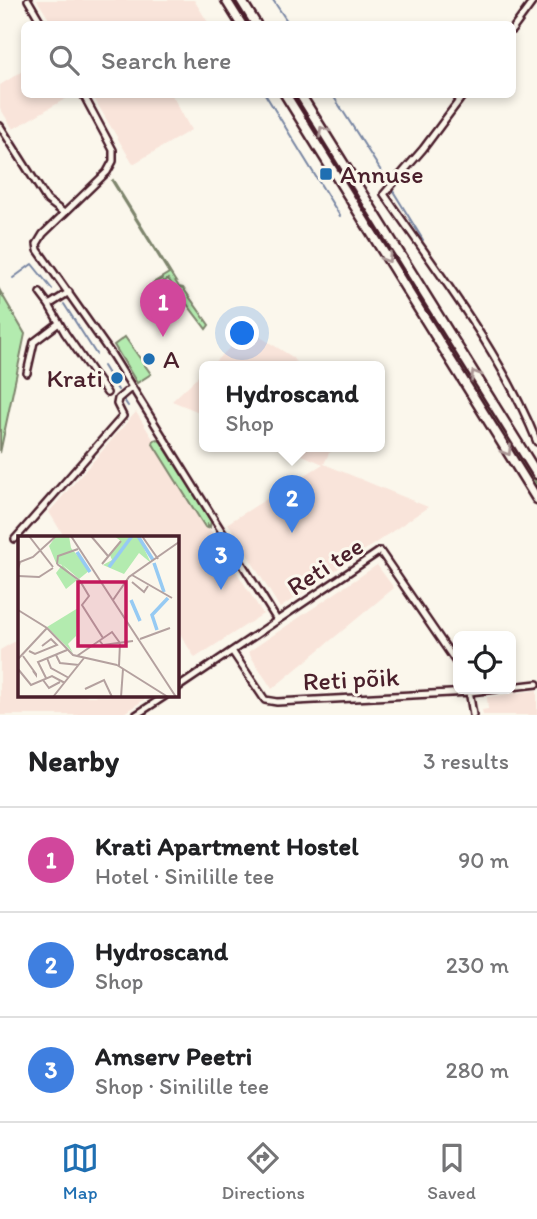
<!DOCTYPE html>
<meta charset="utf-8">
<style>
:root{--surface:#fff;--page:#f6f6f6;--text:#202124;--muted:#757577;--line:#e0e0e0;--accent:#1f6fb2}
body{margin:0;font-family:Itim,sans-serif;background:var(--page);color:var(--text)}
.controls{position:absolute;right:21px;bottom:21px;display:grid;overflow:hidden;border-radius:10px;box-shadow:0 4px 10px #0003}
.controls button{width:63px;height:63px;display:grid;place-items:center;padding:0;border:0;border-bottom:2px solid var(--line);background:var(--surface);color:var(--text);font:35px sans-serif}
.you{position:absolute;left:243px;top:334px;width:24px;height:24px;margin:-18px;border:5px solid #fff;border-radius:50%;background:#1a73e8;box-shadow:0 0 0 10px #1a73e833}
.badge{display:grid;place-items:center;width:46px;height:46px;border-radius:50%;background:var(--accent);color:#fff;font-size:23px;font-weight:700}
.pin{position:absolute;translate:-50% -58px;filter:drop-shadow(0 2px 4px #0008)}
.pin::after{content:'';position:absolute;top:37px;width:24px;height:21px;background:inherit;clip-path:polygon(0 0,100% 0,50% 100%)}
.popup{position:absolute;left:199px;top:361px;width:186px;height:91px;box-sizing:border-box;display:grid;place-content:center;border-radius:10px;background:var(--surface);filter:drop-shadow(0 2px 5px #0005);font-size:23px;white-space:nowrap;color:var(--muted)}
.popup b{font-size:26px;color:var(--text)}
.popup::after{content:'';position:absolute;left:50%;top:100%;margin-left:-14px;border:14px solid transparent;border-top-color:var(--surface)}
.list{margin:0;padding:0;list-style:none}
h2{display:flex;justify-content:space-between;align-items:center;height:91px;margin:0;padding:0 28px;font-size:30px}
h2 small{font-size:23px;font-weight:400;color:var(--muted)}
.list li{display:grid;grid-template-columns:46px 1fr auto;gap:21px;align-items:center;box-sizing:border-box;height:105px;padding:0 28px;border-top:2px solid var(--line)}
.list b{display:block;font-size:26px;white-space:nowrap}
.list p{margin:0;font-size:23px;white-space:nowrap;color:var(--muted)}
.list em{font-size:23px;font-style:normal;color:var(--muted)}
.icon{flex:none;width:38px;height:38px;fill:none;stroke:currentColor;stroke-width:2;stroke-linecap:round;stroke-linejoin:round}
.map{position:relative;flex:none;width:537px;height:715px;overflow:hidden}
.search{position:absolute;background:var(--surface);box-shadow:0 4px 10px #0003;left:21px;right:21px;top:21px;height:77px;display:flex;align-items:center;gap:18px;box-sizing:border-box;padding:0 24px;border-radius:10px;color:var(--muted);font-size:26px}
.sheet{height:406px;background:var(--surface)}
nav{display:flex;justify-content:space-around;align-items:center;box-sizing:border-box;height:98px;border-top:2px solid var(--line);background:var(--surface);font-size:19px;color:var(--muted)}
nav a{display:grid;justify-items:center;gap:4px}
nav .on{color:var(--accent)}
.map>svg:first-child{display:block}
.built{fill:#f9e4da}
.green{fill:#b3ebaf;stroke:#7e856d;stroke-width:2}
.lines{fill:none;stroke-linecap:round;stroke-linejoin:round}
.stream{stroke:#7886a3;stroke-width:2}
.minor-casing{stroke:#4a1f2b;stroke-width:10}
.trunk-casing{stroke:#4a1f2b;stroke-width:13}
.minor{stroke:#fbf7ec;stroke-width:5}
.trunk{stroke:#fbf7ec;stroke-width:8}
.oneway{stroke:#ab9695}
.poi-dot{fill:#1f6fb2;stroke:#fbf7ec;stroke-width:2.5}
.labels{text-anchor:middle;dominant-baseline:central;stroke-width:6;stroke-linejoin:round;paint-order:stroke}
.poi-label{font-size:26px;fill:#4a1f2b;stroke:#fbf7ec;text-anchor:start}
.street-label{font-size:26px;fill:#4a1f2b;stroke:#fbf7ec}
.inset-river{fill:none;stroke:#96caf3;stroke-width:3.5}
.inset-road{fill:none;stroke:#b4a19f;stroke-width:2}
.view{fill:#c2185b;fill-opacity:0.15;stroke:#c2185b;stroke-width:3.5}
.inset-edge{fill:none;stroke:#4a1f2b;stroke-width:3.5}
</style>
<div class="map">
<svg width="537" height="715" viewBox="0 0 537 715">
<rect width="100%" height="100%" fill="#fbf7ec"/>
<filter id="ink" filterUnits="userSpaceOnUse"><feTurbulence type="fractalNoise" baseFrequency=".0143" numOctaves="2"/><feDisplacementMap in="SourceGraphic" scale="14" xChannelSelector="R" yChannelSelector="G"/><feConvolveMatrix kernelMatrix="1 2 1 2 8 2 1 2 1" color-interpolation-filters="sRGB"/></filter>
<g filter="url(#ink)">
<path class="built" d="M37,0H194L209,24H52Z
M24,70V94L72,95L13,129L0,108V85Z
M92,95H172L191,130L133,164Z
M249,330L291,356L300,367H209Z
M204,371V414L172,401Z
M136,412L263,614L195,658L177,629V538H65L49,512Z
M284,447H340L329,453L324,464L428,507L280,608L228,523L323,464Z
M377,565L394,588L272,689L248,652Z
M19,639V696H150L121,715H0V650Z
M537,690V715H483L482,710L488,709L487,697Z"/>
<path class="green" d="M113,180L179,287L183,288L209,325L206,329L168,279L164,282L162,279L154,284L153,283L169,273L112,181Z
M355,193L537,484V490L356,198Z
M0,291L25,334L0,453Z
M125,337L151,374L137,383L114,345Z
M157,439L161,442L211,521L210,527L208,525V528L205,527L153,444L154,440Z"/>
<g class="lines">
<path class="stream" d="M273,0L289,24
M265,94L340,216
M332,94L388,182
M393,191L423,240
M13,278L32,264L52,289
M64,304L96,354
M103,366L118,390
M124,400L128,406"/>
<g class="minor-casing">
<path id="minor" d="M28,0L42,24
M512,30L534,0
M83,94L113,150V161L107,172L43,234L37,244L38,250L112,355L277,620
M464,94L423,149L384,194C439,274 501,352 537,442
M0,126L47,200L64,213
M40,293L49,305L69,292
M49,305L65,333L107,393
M27,373L34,342L59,323
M15,539L123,416L117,404L118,399L132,387
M232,651L265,700L277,702L470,692L497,689
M511,687L537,684
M177,688L380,551L458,665
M469,690L473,715
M136,715L165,696"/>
</g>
<g class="trunk-casing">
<path id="trunk" d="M226,0L241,24
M241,0L256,24
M285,94L537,499
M300,94L537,474"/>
</g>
<use href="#minor" class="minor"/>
<use href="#trunk" class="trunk"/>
</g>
<defs><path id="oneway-chevron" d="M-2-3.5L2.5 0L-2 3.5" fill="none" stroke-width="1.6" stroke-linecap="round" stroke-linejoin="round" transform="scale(1.75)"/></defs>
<g class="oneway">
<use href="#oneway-chevron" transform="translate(323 131) rotate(-122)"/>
<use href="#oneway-chevron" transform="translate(387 258) rotate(58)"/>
<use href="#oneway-chevron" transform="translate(475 375) rotate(-122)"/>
<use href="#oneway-chevron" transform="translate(507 451) rotate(58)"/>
</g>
</g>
<g class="poi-dot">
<rect x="319" y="167" width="14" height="14" rx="3.5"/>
<circle cx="149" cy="359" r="7"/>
<circle cx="117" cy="378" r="7"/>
</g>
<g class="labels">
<g class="poi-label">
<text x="340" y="174">Annuse</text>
<text x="163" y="359">A</text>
<text x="103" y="378" text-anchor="end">Krati</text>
</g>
<g class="street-label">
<text transform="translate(325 566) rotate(-33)">Reti tee</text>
<text transform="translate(351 679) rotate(-3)">Reti põik</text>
</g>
</g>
<g transform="translate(18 536)">
<rect width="161" height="161" fill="#fbf7ec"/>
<path d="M38,0H51L53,12L72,34L61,43L45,29L59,44L48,53L38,37L44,29L38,27L31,10ZM96,0H120L133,27L121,17L106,38L85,29L94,24L92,19L103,5ZM60,72L58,100L50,108L55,117L29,91Z" fill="#b3ebaf"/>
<path class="inset-river" d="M120,0L135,24M59,16L72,36M136,27L146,56M91,31L114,0M113,64L122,85M139,94L134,79L150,62"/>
<path class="inset-road" d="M11,0L35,31M53,0L158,161M73,0L90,20M124,0L140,23M39,28L62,45L71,60L64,69L85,102M39,28L40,20L60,13M84,28L103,5M0,33L2,26L15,21L38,0M114,39L154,62M0,40L21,41L35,32M114,46L126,56L130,50M95,64L111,41L161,6M0,74L29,92L55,119L99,129M122,103L152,92M81,104L85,109L115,105M11,115L17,118L39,109L33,103L24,110M38,119L42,127L61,129M5,120L18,138V139L15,135M59,120L94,96L102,107L101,130M29,122L33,132L51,142M0,123L29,92M99,129L150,161M0,133L13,149L34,140L47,147M28,142L20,126L49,114M25,144L31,152L42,146M67,153L86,144L94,161M35,161L66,122M103,161L105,133"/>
<path class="view" d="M60,46H108V110H60Z"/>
<rect width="161" height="161" class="inset-edge"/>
</g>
</svg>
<div class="controls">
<button><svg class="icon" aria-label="locate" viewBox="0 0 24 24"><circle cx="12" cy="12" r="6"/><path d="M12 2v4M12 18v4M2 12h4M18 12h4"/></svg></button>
</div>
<div class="you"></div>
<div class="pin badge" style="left:163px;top:337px;background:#d1479c">1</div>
<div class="pin badge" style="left:292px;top:533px;background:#3f7fe0">2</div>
<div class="popup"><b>Hydroscand</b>Shop</div>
<div class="pin badge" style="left:221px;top:590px;background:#3f7fe0">3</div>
<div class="search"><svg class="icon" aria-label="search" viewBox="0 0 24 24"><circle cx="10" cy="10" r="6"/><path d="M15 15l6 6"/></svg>Search here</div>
</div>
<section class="sheet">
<h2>Nearby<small>3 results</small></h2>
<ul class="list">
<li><span class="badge" style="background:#d1479c">1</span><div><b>Krati Apartment Hostel</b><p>Hotel · Sinilille tee</p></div><em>90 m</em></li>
<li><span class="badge" style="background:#3f7fe0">2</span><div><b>Hydroscand</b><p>Shop</p></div><em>230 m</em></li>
<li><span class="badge" style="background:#3f7fe0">3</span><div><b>Amserv Peetri</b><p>Shop · Sinilille tee</p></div><em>280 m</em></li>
</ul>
</section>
<nav>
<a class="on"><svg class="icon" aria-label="map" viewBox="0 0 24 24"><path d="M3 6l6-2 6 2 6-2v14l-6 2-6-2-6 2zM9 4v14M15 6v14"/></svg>Map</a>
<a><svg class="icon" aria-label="directions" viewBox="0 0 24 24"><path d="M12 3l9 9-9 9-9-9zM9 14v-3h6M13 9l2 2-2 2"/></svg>Directions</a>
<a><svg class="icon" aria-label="saved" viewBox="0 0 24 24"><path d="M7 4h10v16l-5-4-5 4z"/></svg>Saved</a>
</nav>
